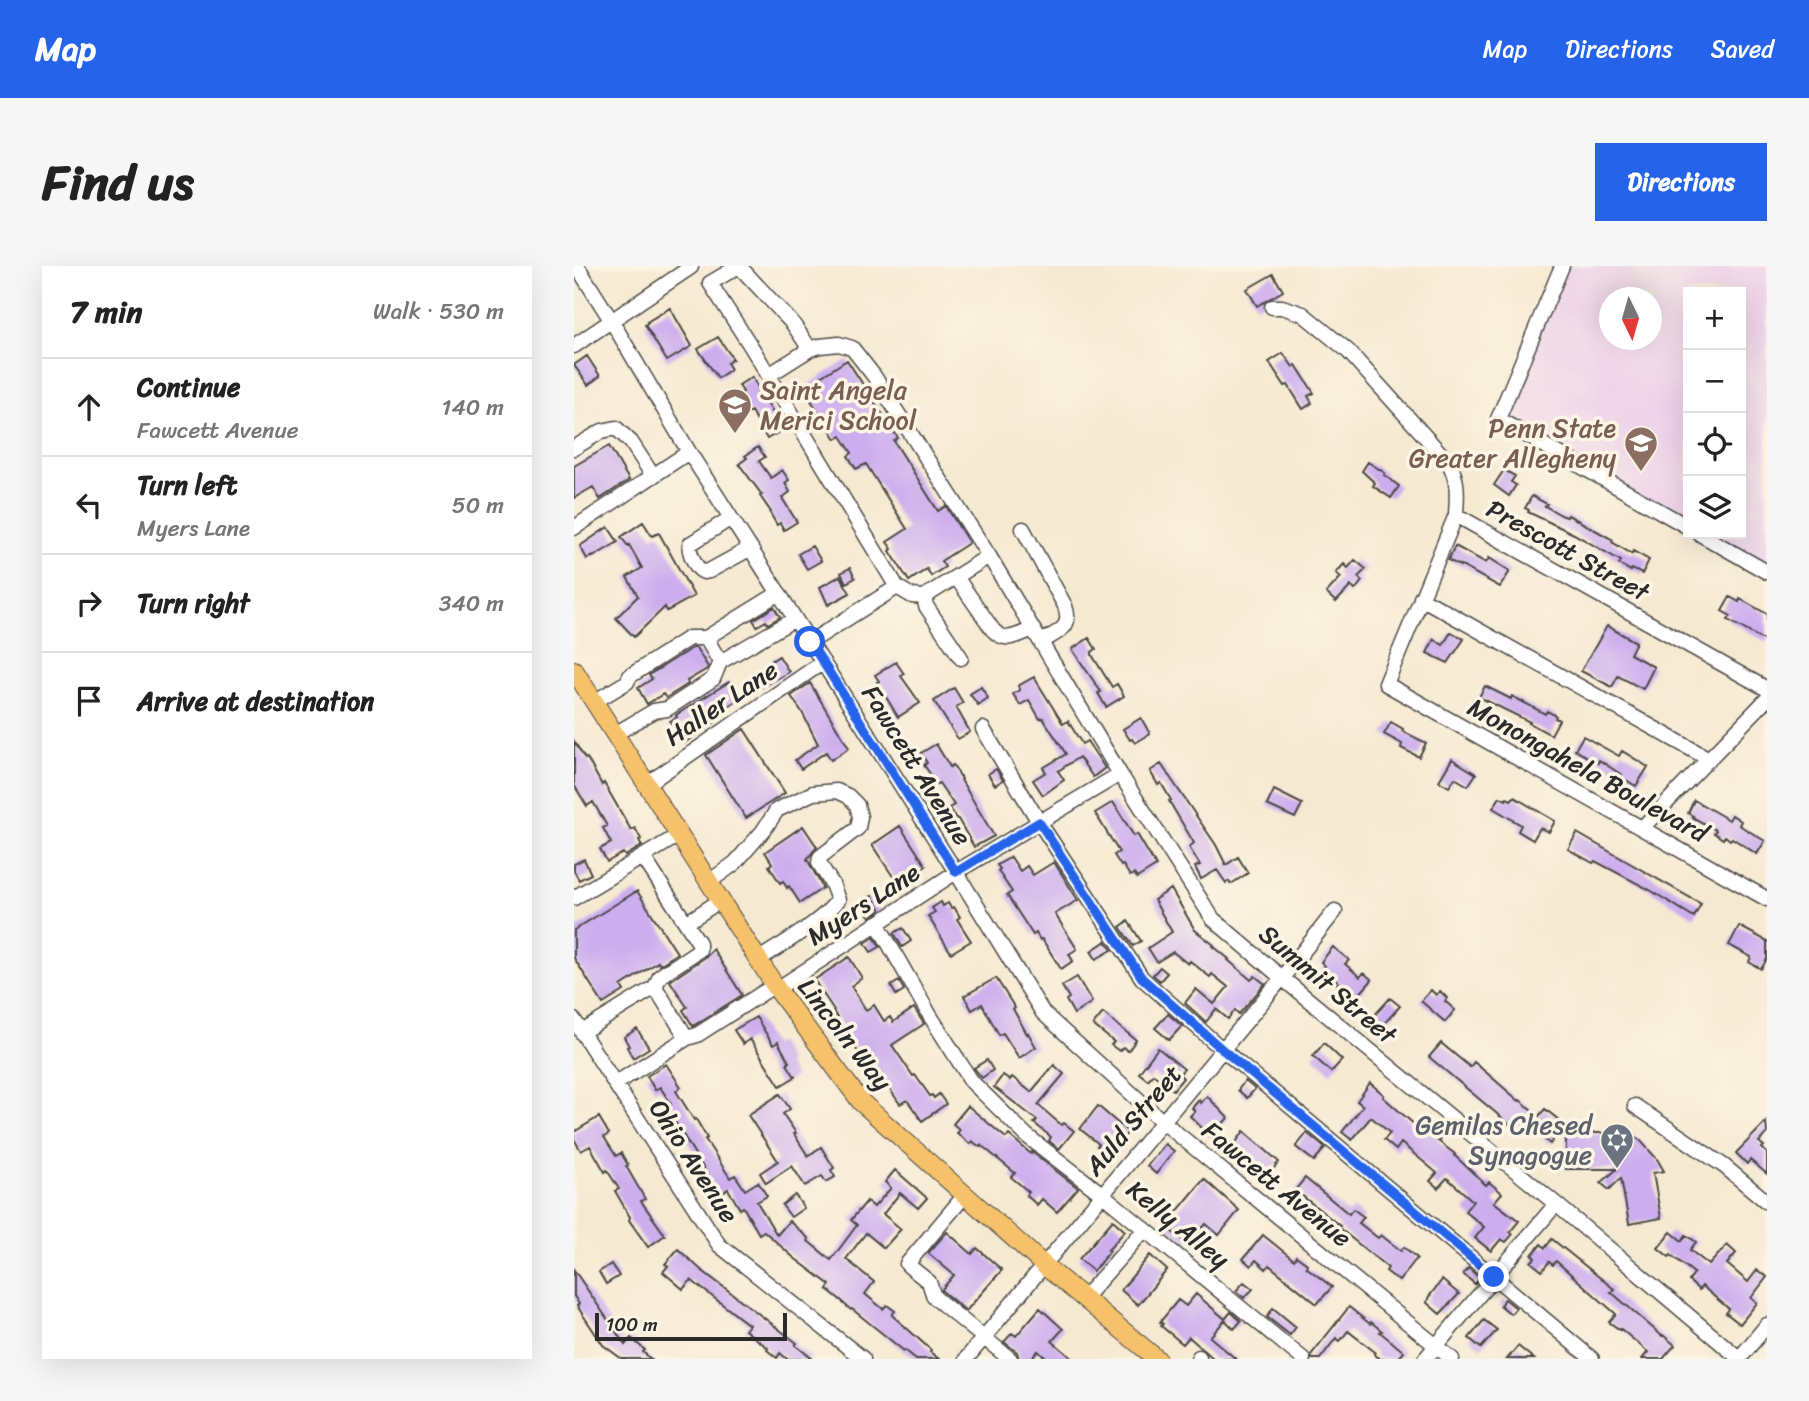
<!DOCTYPE html>
<meta charset="utf-8">
<style>
:root{--surface:#fff;--page:#f6f6f6;--text:#222;--muted:#767676;--line:#e0e0e0;--accent:#2563eb}
body{margin:0;font-family:Sriracha,sans-serif;background:var(--page);color:var(--text)}
.controls{position:absolute;right:21px;top:21px;display:grid;overflow:hidden;border-radius:0px;box-shadow:0 7px 28px #0002}
.controls button{width:63px;height:63px;display:grid;place-items:center;padding:0;border:0;border-bottom:2px solid var(--line);background:var(--surface);color:var(--text);font:35px sans-serif}
.compass{position:absolute;left:1025px;top:21px;width:63px;height:63px;border-radius:50%;background:var(--surface);box-shadow:0 7px 28px #0002;rotate:175deg}
.scale{position:absolute;left:21px;bottom:18px;width:192px;box-sizing:border-box;padding-left:7px;border:4px solid #2b2b2b;border-top:0;font-size:19px;line-height:24px;white-space:nowrap;color:#2b2b2b;-webkit-text-stroke:5px #fcf5e5;paint-order:stroke}
.stop{position:absolute;width:21px;height:21px;margin:-16px;border:5px solid #2563eb;border-radius:50%;background:#fff}
.stop.end{background:#2563eb;border-color:#fff;box-shadow:0 2px 7px #0008}
.list{margin:0;padding:0;list-style:none}
h2{display:flex;justify-content:space-between;align-items:center;height:91px;margin:0;padding:0 28px;font-size:30px}
h2 small{font-size:23px;font-weight:400;color:var(--muted)}
.list li{display:grid;grid-template-columns:46px 1fr auto;gap:21px;align-items:center;box-sizing:border-box;height:98px;padding:0 28px;border-top:2px solid var(--line)}
.list b{display:block;font-size:26px;white-space:nowrap}
.list p{margin:0;font-size:23px;white-space:nowrap;color:var(--muted)}
.list em{font-size:23px;font-style:normal;color:var(--muted)}
.icon{flex:none;width:38px;height:38px;fill:none;stroke:currentColor;stroke-width:2;stroke-linecap:round;stroke-linejoin:round}
.map{position:relative;flex:none;width:1193px;height:1093px;overflow:hidden;border-radius:0px}
header{display:flex;align-items:center;gap:42px;box-sizing:border-box;height:98px;padding:0 35px;background:var(--accent);color:#fff}
header strong{font-size:33px}
nav{display:flex;gap:38px;margin-inline-start:auto;font-size:24px}
.intro{display:flex;align-items:center;justify-content:space-between;box-sizing:border-box;height:168px;padding:0 42px}
h1{margin:0;font-size:49px}
.button{padding:18px 32px;border-radius:0px;background:var(--accent);color:#fff;font-size:24px;font-weight:700}
main{display:flex;gap:42px;padding:0 42px}
aside{flex:1;background:var(--surface);border-radius:0px;box-shadow:0 7px 28px #0002}
.map>svg:first-child{display:block}
.built{fill:#edd1e9;fill-rule:evenodd}
.building{fill:#ccadee}
.lines{fill:none;stroke-linecap:round;stroke-linejoin:round}
.minor-casing{stroke:#494844;stroke-width:17}
.major-casing{stroke:#494844;stroke-width:20}
.minor{stroke:#fff;stroke-width:14}
.major{stroke:#f5c16b;stroke-width:18}
.route{stroke:#2563eb;stroke-width:9}
.labels{text-anchor:middle;dominant-baseline:central;stroke-width:7;stroke-linejoin:round;paint-order:stroke}
.education-label{font-size:26px;fill:#785e54;stroke:#fcf5e5;text-anchor:start}
.street-label{font-size:26px;fill:#2b2b2b;stroke:#fcf5e5}
.worship-label{font-size:26px;fill:#5b616d;stroke:#fcf5e5;text-anchor:end}
</style>
<header>
<strong>Map</strong>
<nav><a>Map</a><a>Directions</a><a>Saved</a></nav>
</header>
<div class="intro"><h1>Find us</h1><a class="button">Directions</a></div>
<main>
<aside>
<h2>7 min<small>Walk · 530 m</small></h2>
<ul class="list">
<li><svg class="icon" aria-label="ahead" viewBox="0 0 24 24"><path d="M12 20V5M6 11l6-6 6 6"/></svg><div><b>Continue</b><p>Fawcett Avenue</p></div><em>140 m</em></li>
<li><svg class="icon" aria-label="left" viewBox="0 0 24 24"><path d="M17 20v-9H6M10 6l-5 5 5 5"/></svg><div><b>Turn left</b><p>Myers Lane</p></div><em>50 m</em></li>
<li><svg class="icon" aria-label="right" viewBox="0 0 24 24"><path d="M7 20v-9h11M14 6l5 5-5 5"/></svg><div><b>Turn right</b></div><em>340 m</em></li>
<li><svg class="icon" aria-label="arrive" viewBox="0 0 24 24"><path d="M6 21V4h12l-3 4 3 4H6"/></svg><div><b>Arrive at destination</b></div></li>
</ul>
</aside>
<div class="map">
<svg width="1193" height="1093" viewBox="0 0 1193 1093">
<rect width="100%" height="100%" fill="#fcf5e5"/>
<filter id="ink" filterUnits="userSpaceOnUse"><feTurbulence type="fractalNoise" baseFrequency=".0143" numOctaves="2"/><feDisplacementMap in="SourceGraphic" scale="14" xChannelSelector="R" yChannelSelector="G"/><feConvolveMatrix kernelMatrix="1 2 1 2 8 2 1 2 1" color-interpolation-filters="sRGB"/></filter>
<filter id="wash" filterUnits="userSpaceOnUse"><feTurbulence type="fractalNoise" baseFrequency=".00686" numOctaves="4" result="noise"/><feDisplacementMap in="SourceGraphic" scale="28" xChannelSelector="R" yChannelSelector="G"/><feGaussianBlur stdDeviation="1.57" result="paint"/><feColorMatrix in="noise" values="0 0 0 0 0 0 0 0 0 0 0 0 0 0 0 0 0 1.4 0 .05"/><feComposite in="paint" operator="in"/></filter>
<g filter="url(#wash)">
<rect width="100%" height="100%" fill="#f6e9d1"/>
<path class="built" d="M988,0H1193V306L1126,268H1167V26H1114V261L924,153ZM1036,32H1078V74H1036Z"/>
<g id="blocks">
<path class="building" d="M699,8L709,25L683,40L673,23Z
M96,42L118,80L93,95L71,59L74,57L73,56Z
M144,71L159,93L153,97L157,103L144,112L124,83Z
M709,87L719,101L722,99L740,127L734,130L738,137L729,143L714,119L711,120L695,96Z
M13,90L26,110L14,119L0,99Z
M273,94L324,172L320,175L364,245L372,240L395,277L367,295L371,301L357,310L353,303L335,315L316,285L318,283L313,276L333,263L292,198L282,203L274,190L278,187L267,170L262,173L229,122Z
M178,111L209,164L193,173L177,145L170,149L160,131L169,126L165,119Z
M35,180L55,214L26,233L19,221L0,232V200Z
M184,181L191,191L185,195L197,212L208,204L215,214L211,217L216,226L208,232L223,256L210,264L206,257L203,259L196,247L197,246L186,230L188,229L165,198L173,192L171,190Z
M794,196L811,207L810,209L825,220L817,232L799,220L801,217L788,205Z
M930,204L941,210L937,216L942,219L935,230L920,219Z
M958,230L973,238L971,240L989,250L993,251L994,249L1032,270L1039,274L1038,276L1058,288L1059,285L1075,294L1068,308L1058,303L1057,305L1045,298L1047,295L1000,268L954,246L955,244L951,242Z
M69,256L78,270L85,267L120,330L93,345L91,341L60,371L42,352L64,330L53,311L68,302L55,279L54,280L47,271Z
M34,261L44,276L19,291L18,290L13,293L6,280Z
M238,280L247,295L233,303L224,288Z
M881,280L912,297L915,292L936,305L926,321L886,299V300L874,294Z
M781,294L792,303L784,311L788,315L781,324L777,320L762,336L752,327L767,311L762,307L770,298L774,302Z
M276,302L281,312L272,317L267,307Z
M266,310L276,327L254,339L246,321Z
M1156,331L1165,336L1166,333L1193,348V376L1154,354L1157,350L1148,345Z
M200,341L206,351L194,358L192,355L183,360L179,354Z
M1033,360L1062,376L1056,388L1080,401L1069,423L1044,410L1038,421L1007,405Z
M877,366L890,373L874,397L853,387L860,373L869,379Z
M515,372L522,383L518,386V389L538,421L543,418L550,430L532,441L524,427L527,426L498,383Z
M118,382H122L134,401L133,403L113,415L114,418L92,432L89,428L73,438L64,422L78,413L75,409Z
M205,390L215,406L188,421L180,409L192,401L191,399Z
M322,396L330,408L327,410L346,437L324,451L303,416L305,415L301,409Z
M460,411L489,458L494,455L508,478L513,475L531,502L519,511L505,491L484,505L490,514L469,529L459,514L472,506L469,502L492,488L472,457L469,452L466,453L455,434L446,439L439,428L446,424L444,420Z
M155,416L165,433L138,450L142,455L110,477L96,455L103,451L102,449Z
M236,417L275,482L257,494L252,486L227,503L221,494L244,478L228,446L217,430Z
M911,420L937,433L938,430L971,448L973,445L982,450L981,452L985,454L977,469L955,457L956,456L905,431Z
M407,421L414,432L404,439L396,428Z
M380,422L389,437L382,441L396,466L384,473L360,435Z
M567,452L576,468L561,477L558,473L556,474L549,463Z
M817,456L829,463L828,465L852,477L845,491L827,482L828,478L810,468Z
M170,463L211,527L172,552L132,489Z
M1009,470L1045,490L1048,485L1074,501L1062,520L1047,511L1048,509L1025,494L1024,497L1001,484Z
M0,475L11,493L13,492L28,519L30,517L57,564L61,562L67,573L65,574L68,580L51,590L49,587L33,596L26,583L37,577L29,562L33,560L19,536L13,540L0,519Z
M362,478L376,501L379,499L388,513L387,514L420,570L400,581L384,553H383L375,542L380,539L365,517L363,518L350,499L353,497L347,487Z
M878,493L902,508L894,520L881,512L875,521L865,515Z
M587,498L642,579L652,599L664,591L674,607L657,618L654,615L652,617L643,604L627,613L621,601L626,599L615,581L620,577L595,535L597,534L587,517L584,519L576,505Z
M422,503L429,514L421,519L414,508Z
M700,524L728,538L721,552L693,539Z
M926,531L932,534L933,532L937,534L940,531L976,552L981,555L975,566L966,562L959,574L944,565L947,559L919,542Z
M1120,534L1155,554L1158,549L1167,555L1165,559L1191,575L1183,588L1158,572L1156,574L1151,570L1149,573L1140,567L1142,564L1118,551L1119,550L1114,547Z
M539,536L560,570L563,568L582,600L563,612L560,608L556,610L549,599L547,600L540,589L545,586L521,547Z
M229,560L243,581L233,593L249,622L226,637L215,620L213,622L209,615L206,617L195,600L198,597L191,586Z
M326,560L352,600L324,618L298,579Z
M1003,567L1127,638L1120,651L1076,624L1021,595L1019,597L994,583Z
M437,591L446,605L453,600L459,609L480,596L504,634L481,648L503,683L495,688L499,695L487,703L468,673L466,674L462,667L459,669L433,629L438,626L424,605L426,603L423,599Z
M10,593L17,608L5,614L0,605V598Z
M597,623L621,664L640,679L639,680L655,693L654,694L677,714L681,710L691,718L665,748L661,744L654,753L642,743L632,756L611,737L622,723L640,738L654,721L638,708L636,711L616,695L614,698L599,686L583,696L574,682L598,666L580,634Z
M63,625L103,687L86,699L84,696L47,720L50,725L29,738L0,692V664Z
M298,630L307,644L296,651L287,637Z
M367,636L369,640L374,637L377,642L380,641L386,651L383,653L397,675L377,687L354,650L361,646L358,642Z
M554,655L567,675L559,680L546,661Z
M1165,660L1193,675V693L1187,703L1175,696L1177,691L1155,679Z
M329,662L337,675L328,681L320,667Z
M300,671L306,681L297,686L291,677Z
M532,675L538,684L522,693L517,685Z
M759,681L775,694L771,698L786,711L790,707L798,714L783,731L774,723L772,726L763,718L765,716L749,703L751,700L747,696Z
M139,683L168,729L119,760L109,744L113,741L96,715L130,692Z
M275,691L288,712L277,720L292,744L300,739L310,755L316,751L319,756L340,742L350,758L318,779L339,810L341,809L356,830L358,829L360,832L365,828L372,838L348,855L333,834L326,838L308,812L306,813L289,789L287,791L259,745L260,744L240,714Z
M586,701L593,707L586,715L579,709Z
M503,711L518,736L500,748L492,734L495,732L488,720Z
M422,712L441,742L439,743L453,768L454,767L462,781L445,792L429,767L425,769L408,738L398,744L390,730Z
M325,715L330,724L322,729L317,720Z
M857,724L862,729L866,725L873,732L871,735L881,744L871,756L847,735Z
M816,732L826,740L809,759L799,751Z
M529,747L562,774L554,785L549,781L545,785L537,779L540,776L519,759Z
M594,748L608,760L595,774L581,762Z
M182,751L199,779L204,776L215,796L213,798L221,811L206,820L176,773L169,778L160,764Z
M63,763L75,782L59,792L53,781L55,780L50,771Z
M750,777L768,794L757,806L739,790Z
M867,777L896,801L900,796L945,835L946,834L965,850L971,843L991,859L976,878L953,858L946,867L855,791Z
M584,782L610,803L605,808L609,812L599,824L579,808L574,814L565,807Z
M413,794L419,804L408,812L400,802Z
M92,798L107,821L102,825L120,854L122,853L133,872L131,873L156,912L161,909L171,924L184,916L193,930L183,936L203,969L215,955L235,973L234,975L257,994L283,959L277,954L293,935L300,941L317,922L311,916L321,904L353,932L344,942L326,927L309,948L327,963L310,982L292,967L272,993L300,1016L291,1028L309,1043L313,1039L321,1045L318,1049L357,1084L356,1086L365,1093H342L331,1084L330,1085L278,1043L277,1044L269,1037V1036L253,1023L256,1019L219,991L190,965L185,968L171,944L169,941L166,943L154,923L146,929L92,841L97,838L86,821L81,824L73,810Z
M480,799L490,808L464,839L485,857L488,859L490,857L500,865L485,883L475,875L477,871L460,857L463,854L420,821L429,809L436,814L438,811L457,826Z
M671,815L681,823L673,832L664,824Z
M796,817L810,829L809,831L850,867L853,863L866,874L864,875L881,888L880,889L912,919L915,916L928,927L920,936L945,955L936,966L939,968L932,976L927,973L917,985L901,972L910,961L891,945L899,935L873,912L864,922L856,915L863,907L827,877L822,884L810,874L816,867L797,851L778,874L768,866L789,840L783,835Z
M206,828L216,843L209,848L222,867L220,868L234,890L247,881L260,902L257,904L261,911L252,916L248,910L231,920L218,900L192,917L186,907L204,895L174,849Z
M633,830L654,852L637,871L616,850L621,845L618,842L625,834L627,837Z
M394,840L432,872L435,869L457,888L458,886L504,922L483,946L468,933L463,939L452,929L455,926L437,911L441,907L407,879L406,881L398,875L396,878L383,867L386,864L379,858Z
M524,840L554,866L535,890L523,880L525,878L506,863Z
M25,851L35,868L30,871L42,890L47,887L54,899L52,900L71,933L67,935L91,969L74,981L55,954L56,951L41,925L45,923L33,904L31,906L16,880L7,885L0,873V866Z
M1192,856L1193,867L1185,876L1190,880L1188,882L1193,887V908L1176,894L1173,898L1162,887Z
M992,860L1000,867H1037L1038,861L1051,866L1066,874L1083,893L1090,905L1079,907L1087,952L1055,958L1047,912L1035,924L1027,917L1043,903H992Z
M670,865L705,896L690,914L655,886Z
M733,867L751,882L740,895L722,881Z
M591,878L600,885L582,908L573,900Z
M731,912L775,948L779,943L790,951L785,957L804,972L807,969L827,985L830,981L843,992L825,1015L812,1005L814,1002L765,962L766,960L721,924Z
M630,913L665,944L645,969L632,958L620,972L618,970L612,977L591,960Z
M221,929L230,942L217,951L208,939Z
M539,954L551,965L534,984L536,985L519,1005L505,993Z
M373,966L398,988L403,982L428,1004L392,1045L368,1025V1023L380,1009L354,987Z
M1097,966L1108,975L1112,969L1122,976L1116,984L1135,999L1153,979L1162,987L1153,998L1174,1016L1183,1004L1193,1011L1177,1032L1183,1037L1166,1058L1152,1047L1155,1043L1128,1020L1125,1024L1115,1015L1120,1007L1097,989L1095,991L1084,982Z
M689,969L720,994L722,990L733,998L732,1001L758,1021L743,1038L695,999L692,1003L682,994L677,1000L669,993Z
M978,973L1040,1023L1037,1026L1088,1070L1089,1069L1101,1079L1089,1093H1068L1074,1086L1047,1063L1046,1064L1035,1056L1042,1048L982,995L979,999L975,996L968,1005L957,996L961,992L958,989L967,978L971,982Z
M104,983L126,1003L223,1077L221,1079L239,1093H213L206,1087L203,1092L193,1084L194,1082L171,1064L175,1059L117,1014L109,1023L89,1006L94,1000L91,998Z
M576,989L593,1004L564,1039L547,1024Z
M37,998L45,1010L32,1018L25,1006Z
M894,1002L906,1012L901,1018L889,1008Z
M0,1004L51,1079L57,1072L71,1084L69,1086L77,1093H48L29,1079L3,1040L5,1038L0,1030Z
M868,1014L885,1028L866,1048L852,1036L855,1033L854,1032Z
M670,1016L679,1023L670,1032L662,1025Z
M622,1028L651,1053L657,1046L667,1055L660,1063L651,1054L636,1071L662,1093H640L615,1071L609,1078L587,1060L589,1058L586,1056L604,1034L612,1040Z
M931,1033L942,1042L937,1048L926,1039Z
M775,1041L796,1058L797,1056L808,1065L806,1066L830,1086L824,1093H806L800,1088L801,1086L774,1065L766,1075L762,1072L746,1093H738L737,1089Z
M466,1042L489,1063L478,1075L499,1093H473L464,1085L457,1093H445L443,1086L430,1076L438,1067L442,1070Z
M699,1042L722,1061L716,1069L693,1051Z
M910,1054L923,1064L907,1082L895,1072Z
M944,1080L960,1093H933Z"/>
</g>
</g>
<g filter="url(#ink)">
<use href="#blocks" fill-opacity="0" stroke="#494844" stroke-width="2"/>
<g class="lines">
<g class="minor-casing">
<path id="minor" d="M3,0L37,54L115,186L382,606L469,747L589,856L878,1093
M988,0L924,153L1114,261
M698,41H708L729,48L774,85L875,197C885,216 883,228 882,249L1193,423
M0,80L117,1
M195,109L236,83
M0,182L28,165L42,162L57,176L79,210
M882,249L812,418L1193,633
M157,252L116,278C114,285 122,304 130,306C132,306 134,305 135,305L177,282
M0,262L115,186
M449,263L491,340C499,363 484,365 467,376
M1126,268L1193,306
M415,290L350,331L338,330L323,321L178,82L136,17L165,0L219,58L236,83L246,80L265,78L278,82L300,110L415,290L546,508L639,653L708,712L982,938L1166,1093
M382,311L419,364C432,378 443,369 459,363
M350,331L352,340L387,392
M847,332L1135,493
M132,372L146,396
M236,376L323,321
M20,436L53,416L56,410L115,372H132L205,327
M409,463L465,556L568,712L649,784L1018,1093
M41,468L80,445L93,443L139,413L146,396L221,353
M73,518L249,396
M1068,562L1193,433
M69,591L125,677V684L86,710L81,721
M135,616L161,597L189,565L203,544L239,527L263,525L274,530L283,539L286,551L284,562L246,591L245,597L258,618L264,634C248,656 208,678 184,694
M0,632L105,569
M112,657L147,634
M303,657L355,748L398,816L453,870L529,929L729,1093
M203,723L382,606L546,508
M0,754L145,979L289,1093
M8,766L81,721L113,772L41,818
M113,772L123,769L201,719
M1061,840L1150,900L1193,936
M391,929L333,998L335,1000L355,1016L360,1031L436,1093
M510,1032L571,963
M392,1093L708,712L761,645
M624,1093L625,1091
M851,1093L982,938
M1165,1093L1193,1059"/>
</g>
<g class="major-casing">
<path id="major" d="M0,404L203,723L287,836L471,1000L583,1093"/>
</g>
<use href="#minor" class="minor"/>
<use href="#major" class="major"/>
</g>
</g>
<g class="lines" filter="url(#ink)">
<path class="route" d="M236,376L382,606L465,556L568,712L649,784L920,1011"/>
</g>
<defs>
<g id="school-pin" transform="scale(1.75)"><path d="M0 17L-7.5 6A9.5 9.5 0 1 1 7.5 6Z" fill="#8d6e63" stroke="#fcf5e5"/><path d="M0-5L7-2L0 1L-7-2ZM-4 1L0 2.5L4 1V4Q0 6-4 4Z" fill="#fff"/></g>
<g id="university-pin" transform="scale(1.75)"><path d="M0 17L-7.5 6A9.5 9.5 0 1 1 7.5 6Z" fill="#8d6e63" stroke="#fcf5e5"/><path d="M0-5L7-2L0 1L-7-2ZM-4 1L0 2.5L4 1V4Q0 6-4 4Z" fill="#fff"/></g>
<g id="synagogue-pin" transform="scale(1.75)"><path d="M0 17L-7.5 6A9.5 9.5 0 1 1 7.5 6Z" fill="#6b7280" stroke="#fcf5e5"/><path d="M0-6.5L5.6 3.2H-5.6ZM0 6.5L5.6-3.2H-5.6Z" fill="#fff"/></g>
</defs>
<g fill-rule="evenodd">
<use href="#school-pin" x="161" y="139"/>
<use href="#university-pin" x="1067" y="177"/>
<use href="#synagogue-pin" x="1043" y="874"/>
</g>
<g class="labels">
<g class="education-label">
<text x="186" y="124">Saint Angela<tspan x="186" dy="30">Merici School</tspan></text>
<text x="1042" y="162" text-anchor="end">Penn State<tspan x="1042" dy="30">Greater Allegheny</tspan></text>
</g>
<g class="street-label">
<text transform="translate(994 284) rotate(29)">Prescott Street</text>
<text transform="translate(147 437) rotate(-34)">Haller Lane</text>
<text transform="translate(343 499) rotate(58)">Fawcett Avenue</text>
<text transform="translate(1014 504) rotate(29)">Monongahela Boulevard</text>
<text transform="translate(289 638) rotate(-33)">Myers Lane</text>
<text transform="translate(754 718) rotate(40)">Summit Street</text>
<text transform="translate(271 768) rotate(52)">Lincoln Way</text>
<text transform="translate(559 854) rotate(-50)">Auld Street</text>
<text transform="translate(120 895) rotate(57)">Ohio Avenue</text>
<text transform="translate(703 918) rotate(39)">Fawcett Avenue</text>
<text transform="translate(604 958) rotate(39)">Kelly Alley</text>
</g>
<g class="worship-label">
<text x="1018" y="859">Gemilas Chesed<tspan x="1018" dy="30">Synagogue</tspan></text>
</g>
</g>
</svg>
<div class="controls">
<button>+</button>
<button>−</button>
<button><svg class="icon" aria-label="locate" viewBox="0 0 24 24"><circle cx="12" cy="12" r="6"/><path d="M12 2v4M12 18v4M2 12h4M18 12h4"/></svg></button>
<button><svg class="icon" aria-label="layers" viewBox="0 0 24 24"><path d="M12 4l9 5-9 5-9-5zM3 14l9 5 9-5"/></svg></button>
</div>
<svg class="compass" viewBox="-18 -18 36 36"><path d="M0-13l5 13h-10z" fill="#e53935"/><path d="M0 13l5-13h-10z" fill="#767676"/></svg>
<div class="scale">100 m</div>
<div class="stop" style="left:236px;top:376px"></div>
<div class="stop end" style="left:920px;top:1011px"></div>
</div>
</main>
